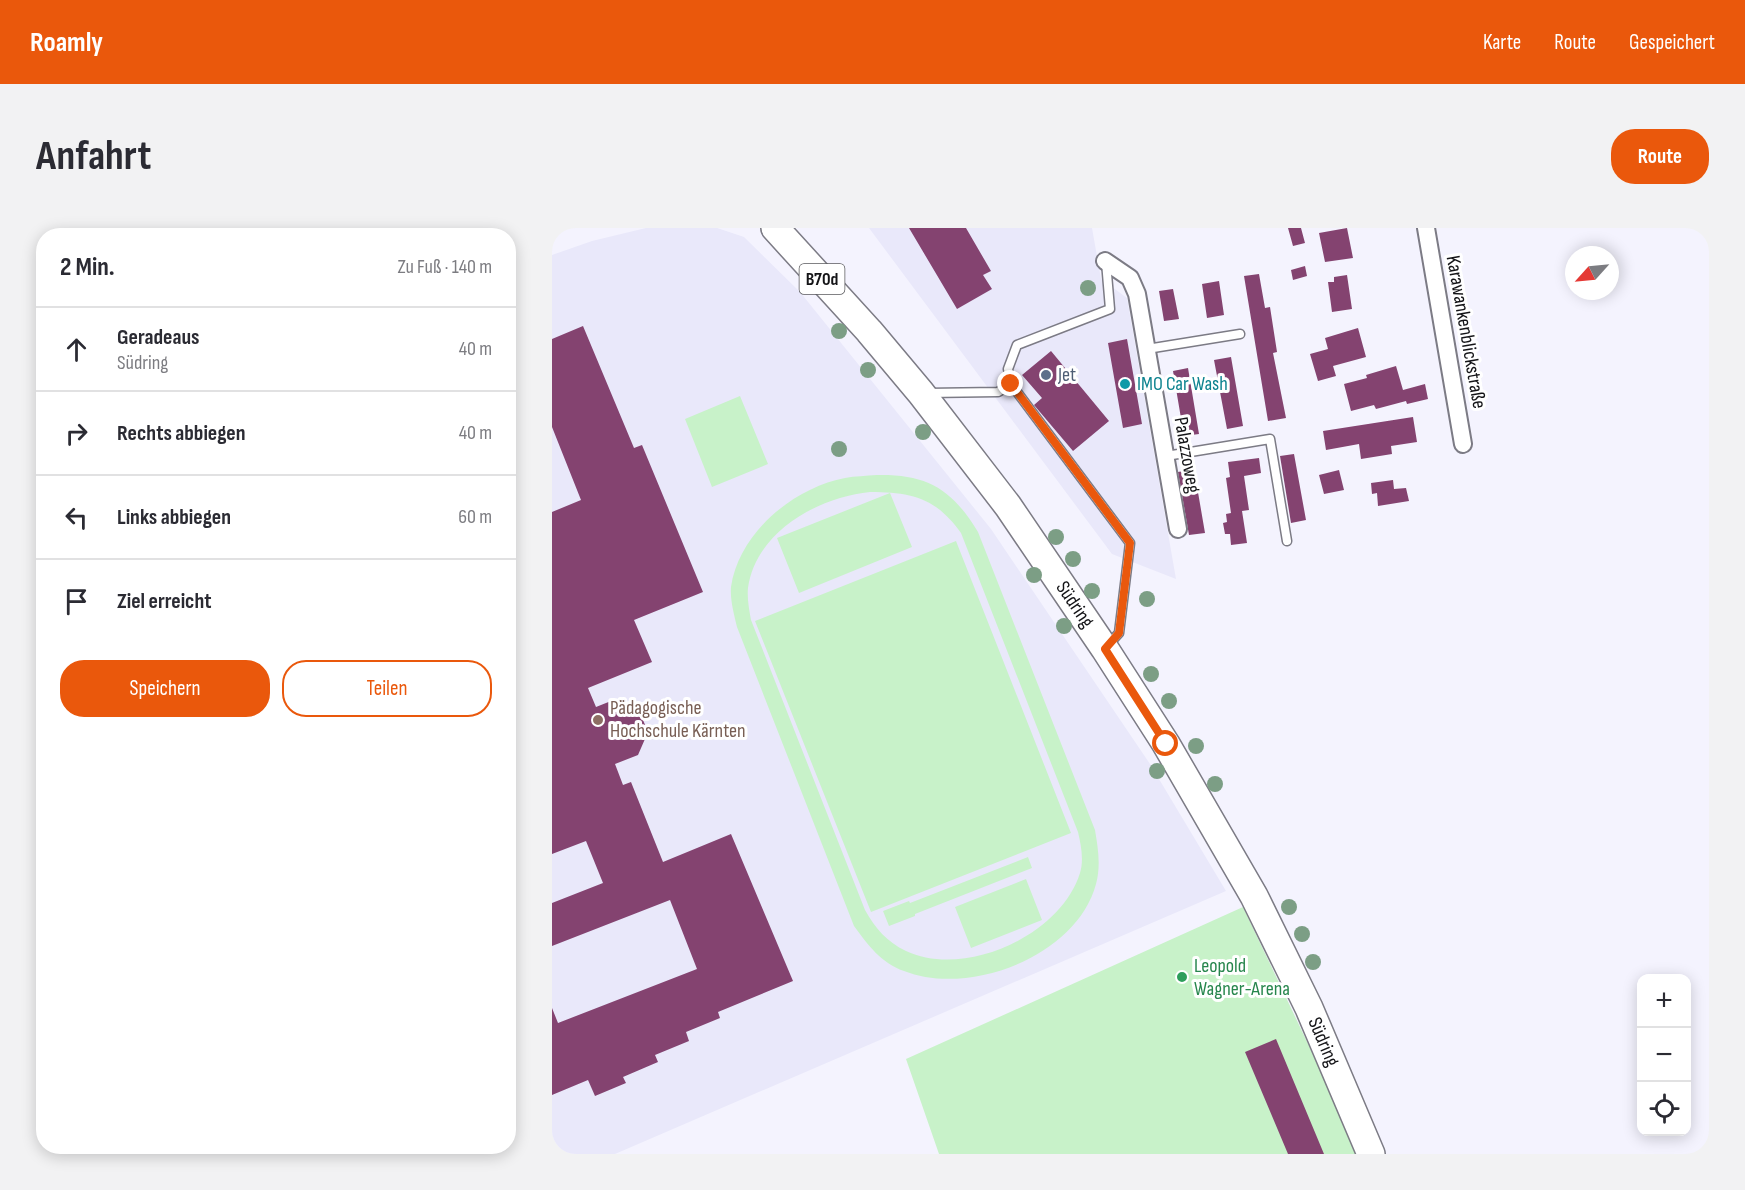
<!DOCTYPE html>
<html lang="de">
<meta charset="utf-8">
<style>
:root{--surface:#fff;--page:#f2f2f3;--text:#2b2b33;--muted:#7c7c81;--line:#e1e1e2;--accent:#ea580c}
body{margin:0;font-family:"Sofia Sans Condensed",sans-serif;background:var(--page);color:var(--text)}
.controls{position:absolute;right:18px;bottom:18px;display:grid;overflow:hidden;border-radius:12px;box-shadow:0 3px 15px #0003}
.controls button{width:54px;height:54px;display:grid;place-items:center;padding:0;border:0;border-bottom:2px solid var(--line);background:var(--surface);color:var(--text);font:30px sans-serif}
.compass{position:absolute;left:1013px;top:18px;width:54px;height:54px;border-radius:50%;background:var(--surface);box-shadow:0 3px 15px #0003;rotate:243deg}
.stop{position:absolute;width:18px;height:18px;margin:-14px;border:4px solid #ea580c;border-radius:50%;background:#fff}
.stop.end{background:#ea580c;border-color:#fff;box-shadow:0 2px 6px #0008}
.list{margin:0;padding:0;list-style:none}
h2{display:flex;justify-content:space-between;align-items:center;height:78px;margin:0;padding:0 24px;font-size:26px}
h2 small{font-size:20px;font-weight:400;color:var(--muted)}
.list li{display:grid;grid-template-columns:39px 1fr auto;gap:18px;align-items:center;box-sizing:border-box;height:84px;padding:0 24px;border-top:2px solid var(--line)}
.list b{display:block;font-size:22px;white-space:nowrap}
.list p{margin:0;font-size:20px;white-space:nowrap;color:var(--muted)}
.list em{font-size:20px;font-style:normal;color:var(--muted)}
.actions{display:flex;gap:12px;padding:18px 24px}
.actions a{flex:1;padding:14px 0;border:2px solid var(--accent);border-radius:24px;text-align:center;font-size:21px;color:var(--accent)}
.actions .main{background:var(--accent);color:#fff}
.icon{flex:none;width:33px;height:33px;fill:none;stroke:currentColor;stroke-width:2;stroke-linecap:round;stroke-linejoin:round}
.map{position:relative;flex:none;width:1157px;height:926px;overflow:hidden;border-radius:24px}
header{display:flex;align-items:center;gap:36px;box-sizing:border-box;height:84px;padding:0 30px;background:var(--accent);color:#fff}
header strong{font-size:28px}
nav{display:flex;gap:33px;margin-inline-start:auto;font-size:21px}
.intro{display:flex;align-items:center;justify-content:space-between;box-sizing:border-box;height:144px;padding:0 36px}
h1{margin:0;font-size:42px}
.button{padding:15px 27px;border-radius:24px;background:var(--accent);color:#fff;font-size:21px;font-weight:700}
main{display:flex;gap:36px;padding:0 36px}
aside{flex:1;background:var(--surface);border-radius:24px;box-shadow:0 3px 15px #0003}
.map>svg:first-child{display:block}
.built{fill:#e9e8fa}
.green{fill:#c8f2c9;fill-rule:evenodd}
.building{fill:#844370}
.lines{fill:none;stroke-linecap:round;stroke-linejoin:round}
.lane-casing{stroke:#7c7b85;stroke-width:11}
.street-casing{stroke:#7c7b85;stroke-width:20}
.primary-casing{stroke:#7c7b85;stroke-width:30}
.lane{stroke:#fff;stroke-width:8}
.street{stroke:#fff;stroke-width:16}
.primary{stroke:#fff;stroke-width:27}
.tree{fill:#7c9e85}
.route{stroke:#ea580c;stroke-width:8}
.service-dot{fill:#5c6f8a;stroke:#fff;stroke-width:2}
.culture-dot{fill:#0f9aa8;stroke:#fff;stroke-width:2}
.education-dot{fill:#8d6e63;stroke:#fff;stroke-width:2}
.leisure-dot{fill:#2e9e5b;stroke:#fff;stroke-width:2}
.labels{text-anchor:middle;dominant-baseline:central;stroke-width:6;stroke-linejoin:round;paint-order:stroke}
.shield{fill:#fff;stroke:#5a5a5d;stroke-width:1.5}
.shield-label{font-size:18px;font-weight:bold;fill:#141417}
.street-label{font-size:20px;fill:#141417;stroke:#fff}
.service-label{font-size:20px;fill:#4e5e75;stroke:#fff;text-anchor:start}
.culture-label{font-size:20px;fill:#0d838f;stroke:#fff;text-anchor:start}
.education-label{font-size:20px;fill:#785e54;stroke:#fff;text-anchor:start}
.leisure-label{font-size:20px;fill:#27864d;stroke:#fff;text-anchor:start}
</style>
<header>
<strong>Roamly</strong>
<nav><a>Karte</a><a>Route</a><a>Gespeichert</a></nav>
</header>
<div class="intro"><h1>Anfahrt</h1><a class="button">Route</a></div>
<main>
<aside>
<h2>2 Min.<small>Zu Fuß · 140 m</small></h2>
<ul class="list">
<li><svg class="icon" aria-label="ahead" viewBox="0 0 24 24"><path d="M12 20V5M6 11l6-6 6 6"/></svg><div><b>Geradeaus</b><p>Südring</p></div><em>40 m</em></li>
<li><svg class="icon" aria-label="right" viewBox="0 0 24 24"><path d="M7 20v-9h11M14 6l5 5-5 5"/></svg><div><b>Rechts abbiegen</b></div><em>40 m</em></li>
<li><svg class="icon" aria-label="left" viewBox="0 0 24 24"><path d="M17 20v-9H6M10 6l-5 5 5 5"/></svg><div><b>Links abbiegen</b></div><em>60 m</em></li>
<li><svg class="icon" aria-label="arrive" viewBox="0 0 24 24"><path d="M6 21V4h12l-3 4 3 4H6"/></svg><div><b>Ziel erreicht</b></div></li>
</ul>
<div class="actions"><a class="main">Speichern</a><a>Teilen</a></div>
</aside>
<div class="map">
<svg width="1157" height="926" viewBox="0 0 1157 926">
<rect width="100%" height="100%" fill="#f4f3fe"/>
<path class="built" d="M94,0H165L192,9L248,64L439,301L598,536L674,663L63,926H0V27L40,13Z
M317,0H540L549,51L575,70L624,351L560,326Z"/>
<path class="green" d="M188,168L216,236L160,259L133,191Z
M325,247C375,246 400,261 426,304L543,602C546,620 549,638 544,656C525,728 417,769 352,743C329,735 316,717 302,698L185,399C182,386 178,372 179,359C187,305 241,260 293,250C303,248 314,248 325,247ZM318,264C360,264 384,270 409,305L526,604C529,617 532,632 528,645C509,707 413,751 354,723C335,714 323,700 313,682L199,392C197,381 195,370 196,360C204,303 267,269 318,264Z
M338,265L360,319L247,365L225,310Z
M404,313L519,605L319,684L203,393Z
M476,629L480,640L363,686V688L337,698L331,683L357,673L358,675Z
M474,651L490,692L419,720L403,679Z
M691,679L758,820L805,926H387L354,831Z"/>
<path class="building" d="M357,0H414L439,43L431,47L440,61L405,81Z
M736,0H749L753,15L741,18Z
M795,0L801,30L773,34L767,5Z
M753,38L755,48L741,52L739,42Z
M707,46L713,80L718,79L725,124L721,125L734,190L716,193L692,48Z
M795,47L800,81L780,84L776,54H782V49Z
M667,53L672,87L655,90L650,56Z
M621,61L627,91L612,93L607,63Z
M31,98L82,220L90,217L151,364L82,392L100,434L36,460L44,479L64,471L86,480L96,504L86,527L63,536L71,557L79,554L111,634L179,606L241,753L166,784L168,790L134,804L137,813L103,827L106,834L71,849L74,855L43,868L36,852L0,867V780L6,795L145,741L118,672L0,718V675L51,655L34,613L0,626V284L29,272L0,199V111Z
M806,100L814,129L781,138L784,148L766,153L758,126L776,121L773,110Z
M575,111L590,196L571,200L556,115Z
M499,123L557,193L521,223L482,177L490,170L470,147Z
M679,129L691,198L675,201L662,132Z
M844,138L851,162L873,156L876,171L855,176L854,173L824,181L822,177L799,183L792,156L815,150L814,147Z
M636,140L647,206L632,208L621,143Z
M861,189L865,214L839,218L840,226L809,231L807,216L774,222L771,203Z
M742,226L754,292L739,295L728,228Z
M707,230L709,245L692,248L697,282L690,283L695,315L679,317L678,306H673L671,295L675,294L674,286L679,285L674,250L678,249L676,234Z
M642,241L653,305L637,307L626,244Z
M787,242L792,262L772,266L767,247Z
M841,252L842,261L854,260L857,273L826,278L825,265L820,266L819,255Z
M724,811L772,926H736L693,824Z"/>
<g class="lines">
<g class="lane-casing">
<path id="lane" d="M554,34L558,81L465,117L456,141L459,156L578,315L567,405L555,418
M595,121L688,106
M375,165L446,164L459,156
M614,228L718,211L735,313"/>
</g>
<g class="street-casing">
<path id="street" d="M874,0L911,216
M553,33L578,50L585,66L626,301"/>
</g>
<g class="primary-casing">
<g id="primary">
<path id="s1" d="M223,0L317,103L369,165L456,278L553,421L614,516L702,668L757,780L819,926"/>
</g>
</g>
<use href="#lane" class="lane"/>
<use href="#street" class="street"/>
<use href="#primary" class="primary"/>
</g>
<g class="tree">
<circle cx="536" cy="60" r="8"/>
<circle cx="287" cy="103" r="8"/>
<circle cx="316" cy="142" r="8"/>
<circle cx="371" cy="204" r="8"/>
<circle cx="287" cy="221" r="8"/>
<circle cx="504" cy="309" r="8"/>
<circle cx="521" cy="331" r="8"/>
<circle cx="482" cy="347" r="8"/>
<circle cx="540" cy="363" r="8"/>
<circle cx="595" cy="371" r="8"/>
<circle cx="512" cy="398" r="8"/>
<circle cx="599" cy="446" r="8"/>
<circle cx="617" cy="473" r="8"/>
<circle cx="644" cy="518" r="8"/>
<circle cx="605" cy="543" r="8"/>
<circle cx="663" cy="556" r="8"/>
<circle cx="737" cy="679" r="8"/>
<circle cx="750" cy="706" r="8"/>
<circle cx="761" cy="734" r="8"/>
</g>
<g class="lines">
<path class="route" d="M459,156L578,315L567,405L553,421L614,516"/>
</g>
<circle class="service-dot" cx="494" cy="147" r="6"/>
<circle class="culture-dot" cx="573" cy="156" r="6"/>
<circle class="education-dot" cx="46" cy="492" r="6"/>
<circle class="leisure-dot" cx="630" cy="749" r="6"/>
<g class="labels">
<rect class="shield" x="247.5" y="36" width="45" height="30" rx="4.5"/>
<g class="shield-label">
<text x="270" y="51">B70d</text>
</g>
<g class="street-label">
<text transform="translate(914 104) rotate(80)">Karawankenblickstraße</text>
<text transform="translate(635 227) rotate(80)">Palazzoweg</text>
<text stroke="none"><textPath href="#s1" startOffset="482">Südring</textPath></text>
<text stroke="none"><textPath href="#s1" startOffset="986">Südring</textPath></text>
</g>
<g class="service-label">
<text x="506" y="147">Jet</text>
</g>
<g class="culture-label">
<text x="585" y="156">IMO Car Wash</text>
</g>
<g class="education-label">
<text x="58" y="480">Pädagogische<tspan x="58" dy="23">Hochschule Kärnten</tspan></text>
</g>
<g class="leisure-label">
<text x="642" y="738">Leopold<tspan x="642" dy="23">Wagner-Arena</tspan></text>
</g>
</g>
</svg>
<div class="controls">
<button>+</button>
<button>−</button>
<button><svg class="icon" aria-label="locate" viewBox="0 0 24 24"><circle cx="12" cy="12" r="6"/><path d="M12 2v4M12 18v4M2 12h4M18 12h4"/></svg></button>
</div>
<svg class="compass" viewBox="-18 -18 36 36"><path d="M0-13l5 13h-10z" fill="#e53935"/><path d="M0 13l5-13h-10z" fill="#7c7c81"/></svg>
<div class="stop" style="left:614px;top:516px"></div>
<div class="stop end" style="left:459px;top:156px"></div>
</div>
</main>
